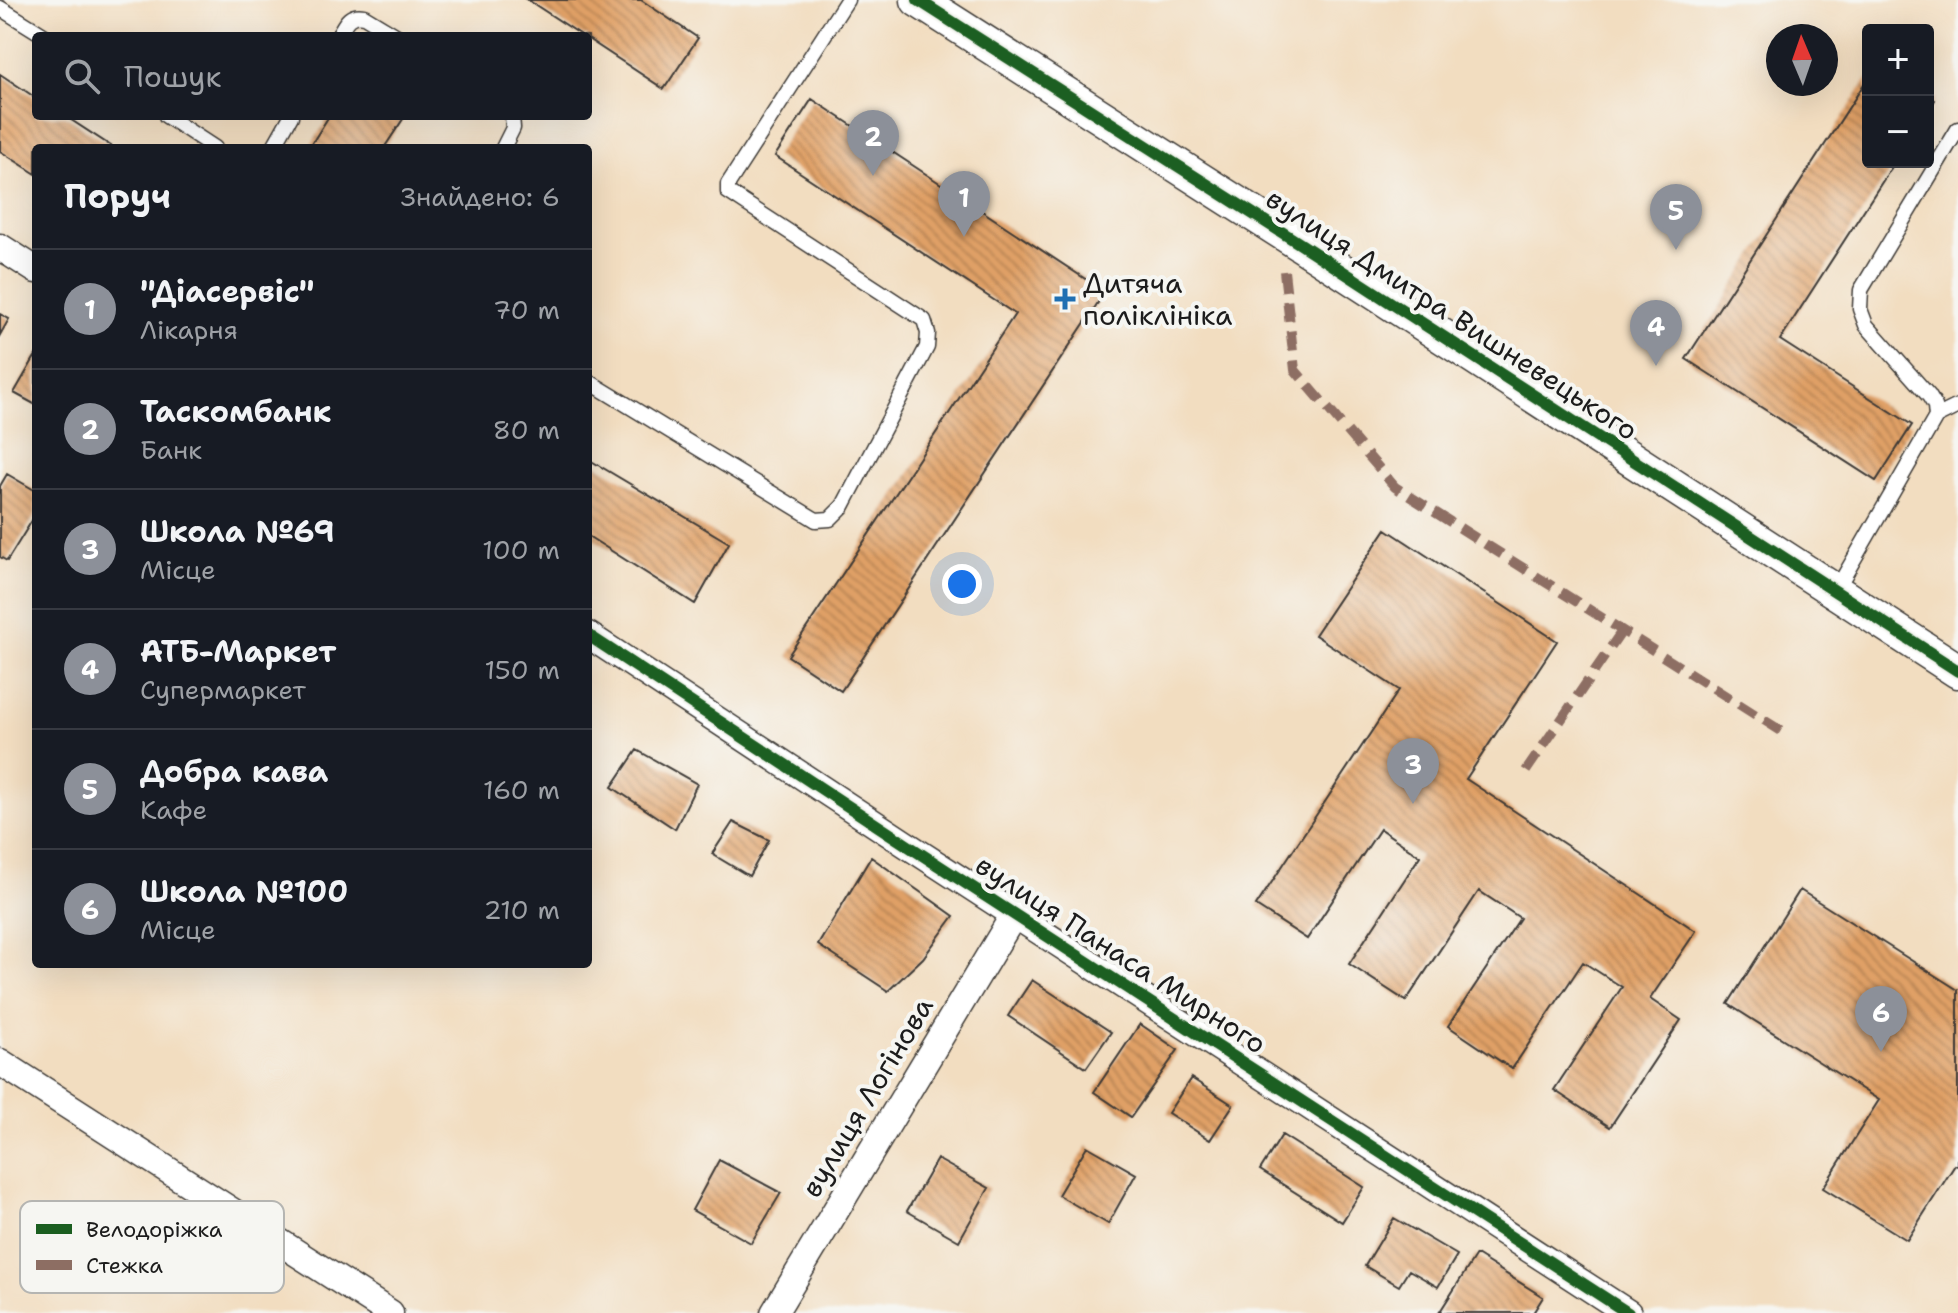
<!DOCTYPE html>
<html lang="uk">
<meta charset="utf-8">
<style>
:root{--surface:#171b24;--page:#242831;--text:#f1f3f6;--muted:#9ea1a6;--line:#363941;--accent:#8c9099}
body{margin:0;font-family:"Shantell Sans",sans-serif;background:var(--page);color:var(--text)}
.controls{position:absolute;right:24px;top:24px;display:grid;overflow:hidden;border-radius:8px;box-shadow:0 8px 32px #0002}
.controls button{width:72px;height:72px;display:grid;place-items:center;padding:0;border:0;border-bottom:2px solid var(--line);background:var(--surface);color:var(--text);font:40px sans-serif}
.compass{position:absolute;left:1766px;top:24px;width:72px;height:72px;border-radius:50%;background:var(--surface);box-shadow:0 8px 32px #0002;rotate:358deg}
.you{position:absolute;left:962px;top:584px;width:28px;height:28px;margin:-20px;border:6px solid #fff;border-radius:50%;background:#1a73e8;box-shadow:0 0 0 12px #1a73e833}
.badge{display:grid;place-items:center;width:52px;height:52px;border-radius:50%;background:var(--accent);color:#fff;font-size:26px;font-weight:700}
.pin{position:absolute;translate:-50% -66px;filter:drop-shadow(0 2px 4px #0008)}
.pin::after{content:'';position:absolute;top:42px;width:28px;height:24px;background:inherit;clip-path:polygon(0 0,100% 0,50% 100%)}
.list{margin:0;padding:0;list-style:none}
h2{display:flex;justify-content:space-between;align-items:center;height:104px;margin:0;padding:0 32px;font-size:34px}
h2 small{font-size:26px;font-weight:400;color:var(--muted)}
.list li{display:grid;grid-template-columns:52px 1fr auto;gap:24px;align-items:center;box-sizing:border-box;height:120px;padding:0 32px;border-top:2px solid var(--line)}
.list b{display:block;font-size:30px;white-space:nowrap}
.list p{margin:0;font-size:26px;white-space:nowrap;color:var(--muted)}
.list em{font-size:26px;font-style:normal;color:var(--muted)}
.icon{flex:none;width:44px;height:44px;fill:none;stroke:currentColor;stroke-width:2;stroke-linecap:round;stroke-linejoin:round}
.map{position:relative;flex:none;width:1958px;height:1313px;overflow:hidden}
.search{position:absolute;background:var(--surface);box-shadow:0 8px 32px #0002;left:32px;top:32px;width:560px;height:88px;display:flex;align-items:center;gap:20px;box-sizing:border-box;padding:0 28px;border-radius:8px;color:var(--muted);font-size:30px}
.panel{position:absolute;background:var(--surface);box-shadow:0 8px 32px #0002;left:32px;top:144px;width:560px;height:824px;border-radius:8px}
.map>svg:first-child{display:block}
.building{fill:url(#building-back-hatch)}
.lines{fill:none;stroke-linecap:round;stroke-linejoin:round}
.service-casing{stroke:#3c3935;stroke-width:17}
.minor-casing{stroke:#3c3935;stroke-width:29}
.tertiary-casing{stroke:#3c3935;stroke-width:37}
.service{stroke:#fff;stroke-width:14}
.minor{stroke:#fff;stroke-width:26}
.tertiary{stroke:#fff;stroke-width:34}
.quiet{stroke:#8d6e63;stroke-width:10;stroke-dasharray:20 10;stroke-linecap:butt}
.cycleway-casing{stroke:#f6f6f2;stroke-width:17}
.cycleway{stroke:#1b5e20;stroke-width:12}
.poi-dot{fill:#1f6fb2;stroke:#f6f6f2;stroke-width:3}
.labels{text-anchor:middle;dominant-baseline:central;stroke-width:8;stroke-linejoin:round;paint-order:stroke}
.poi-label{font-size:28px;fill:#1c1c1c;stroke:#f6f6f2;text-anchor:start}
.street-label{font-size:28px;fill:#1c1c1c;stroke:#f6f6f2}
.key{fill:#f6f6f2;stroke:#b5b5b2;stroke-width:2}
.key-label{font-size:22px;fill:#1c1c1c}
</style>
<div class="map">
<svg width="1958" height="1313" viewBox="0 0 1958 1313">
<defs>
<pattern id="building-back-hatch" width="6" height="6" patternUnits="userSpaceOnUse" patternTransform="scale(2)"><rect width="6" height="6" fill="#e0a066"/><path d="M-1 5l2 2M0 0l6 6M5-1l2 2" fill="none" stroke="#b58253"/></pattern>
</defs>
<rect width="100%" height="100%" fill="#f6f6f2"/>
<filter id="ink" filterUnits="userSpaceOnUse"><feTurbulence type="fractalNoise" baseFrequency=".0125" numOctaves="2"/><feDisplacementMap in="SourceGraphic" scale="16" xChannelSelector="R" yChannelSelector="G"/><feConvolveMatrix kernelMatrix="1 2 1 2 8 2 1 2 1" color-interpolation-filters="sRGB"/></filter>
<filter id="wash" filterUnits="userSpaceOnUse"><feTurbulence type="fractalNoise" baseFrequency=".006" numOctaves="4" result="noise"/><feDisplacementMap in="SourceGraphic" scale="32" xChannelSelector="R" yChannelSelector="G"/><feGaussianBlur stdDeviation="1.8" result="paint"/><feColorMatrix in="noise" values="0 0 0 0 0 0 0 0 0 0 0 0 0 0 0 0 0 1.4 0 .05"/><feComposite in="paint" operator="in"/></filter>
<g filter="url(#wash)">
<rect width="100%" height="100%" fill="#f2ddc0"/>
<g id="blocks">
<path class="building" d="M528,0H641L698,38L664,89L588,39V36H583Z
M0,74L36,98V116H65L114,148H36V174L0,151Z
M1868,78V162H1895L1780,340L1912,425L1876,481L1686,359Z
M1928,95L1935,100L1928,111Z
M812,99L1105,292L841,691L788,656L1015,314L775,156Z
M329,116H405L384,148H309Z
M0,314L9,319L0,335Z
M36,355V405L14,393Z
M588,459L729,543L695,604L588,536Z
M7,474L36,491V514L7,561L0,557V486Z
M1386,529L1557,641L1466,779L1696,931L1650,999L1681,1020L1610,1127L1554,1090L1622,987L1583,962L1512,1069L1448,1026L1520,918L1479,891L1406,1001L1349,964L1420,856L1380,829L1307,939L1256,906L1399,690L1315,635Z
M637,750L697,784L675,829L612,787Z
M733,822L769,840L749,876L712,854Z
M871,857L954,916L923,958L888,991L818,945Z
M1800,890L1958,990V1166L1955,1165L1907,1240L1823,1188L1879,1100L1728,1004Z
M1032,980L1111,1032L1086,1068L1008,1016Z
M1140,1024L1178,1050L1131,1117L1094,1092Z
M1191,1078L1233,1105L1210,1140L1168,1113Z
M1282,1135L1364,1187L1342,1222L1260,1170Z
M1087,1146L1136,1174L1108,1224L1058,1195Z
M937,1159L989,1188L959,1241L907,1211Z
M719,1160L781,1193L751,1243L692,1210Z
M1394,1218L1457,1255L1438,1287L1409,1270L1399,1286L1365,1266Z
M1476,1255L1543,1297L1533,1313H1439Z"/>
</g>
</g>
<g filter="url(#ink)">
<use href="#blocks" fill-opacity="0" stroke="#3c3935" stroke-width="2"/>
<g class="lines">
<g class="service-casing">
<path id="service" d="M0,8L45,36
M338,36C345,24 348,13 364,16L397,36
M166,116L215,148
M273,148L291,116
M503,148L513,128L512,116
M588,381L816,520L830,519L843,506L927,347L928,333L924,320L728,192V184L847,0
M1936,417L1958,406
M1835,592L1936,417L1935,406L1929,396L1866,325L1860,309L1861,290L1958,129"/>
</g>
<g class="minor-casing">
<path id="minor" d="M0,247L36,270
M588,635L907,845L1628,1313
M0,1062L390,1313
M774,1313L1015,913"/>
</g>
<g class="tertiary-casing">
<path id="tertiary" d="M918,0L1302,245L1958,671"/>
</g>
<use href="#service" class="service"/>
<use href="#minor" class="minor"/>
<use href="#tertiary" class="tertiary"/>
<path class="quiet" d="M1284,271L1295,370L1395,487L1786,734
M1526,771L1622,631"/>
<g class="cycleway-casing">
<path id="cycleway" d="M918,0L1302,245L1958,671
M588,635L907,845L1628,1313"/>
</g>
<use href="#cycleway" class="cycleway"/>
</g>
</g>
<path class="poi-dot" d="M1061 287h8v8h8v8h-8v8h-8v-8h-8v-8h8z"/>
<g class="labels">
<g class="poi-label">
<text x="1083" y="283">Дитяча<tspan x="1083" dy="32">поліклініка</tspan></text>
</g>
<g class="street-label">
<text transform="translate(1452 314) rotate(33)">вулиця Дмитра Вишневецького</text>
<text transform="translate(1121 954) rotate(33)">вулиця Панаса Мирного</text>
<text transform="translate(867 1097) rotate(-59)">вулиця Логінова</text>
</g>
</g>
<rect x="20" y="1201" width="264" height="92" rx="12" class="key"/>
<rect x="36" y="1224" width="36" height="10" fill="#1b5e20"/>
<rect x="36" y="1260" width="36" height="10" fill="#8d6e63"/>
<g class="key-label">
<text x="86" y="1237">Велодоріжка</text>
<text x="86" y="1273">Стежка</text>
</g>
</svg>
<div class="controls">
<button>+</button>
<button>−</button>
</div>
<svg class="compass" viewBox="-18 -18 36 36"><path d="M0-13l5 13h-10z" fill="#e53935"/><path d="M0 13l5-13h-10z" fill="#9ea1a6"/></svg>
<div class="you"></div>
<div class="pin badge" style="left:964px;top:237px">1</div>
<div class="pin badge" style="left:873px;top:176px">2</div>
<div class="pin badge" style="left:1413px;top:804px">3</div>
<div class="pin badge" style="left:1656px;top:366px">4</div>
<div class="pin badge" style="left:1676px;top:250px">5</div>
<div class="pin badge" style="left:1881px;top:1052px">6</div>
<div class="search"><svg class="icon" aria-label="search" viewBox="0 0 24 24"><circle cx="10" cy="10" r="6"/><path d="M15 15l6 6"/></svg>Пошук</div>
<section class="panel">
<h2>Поруч<small>Знайдено: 6</small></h2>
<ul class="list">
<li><span class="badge">1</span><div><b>&quot;Діасервіс&quot;</b><p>Лікарня</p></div><em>70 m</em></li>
<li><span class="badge">2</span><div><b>Таскомбанк</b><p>Банк</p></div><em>80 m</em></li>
<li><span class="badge">3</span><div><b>Школа №69</b><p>Місце</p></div><em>100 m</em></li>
<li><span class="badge">4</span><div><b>АТБ-Маркет</b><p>Супермаркет</p></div><em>150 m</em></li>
<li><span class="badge">5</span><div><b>Добра кава</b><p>Кафе</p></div><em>160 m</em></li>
<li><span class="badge">6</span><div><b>Школа №100</b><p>Місце</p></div><em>210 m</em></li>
</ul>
</section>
</div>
